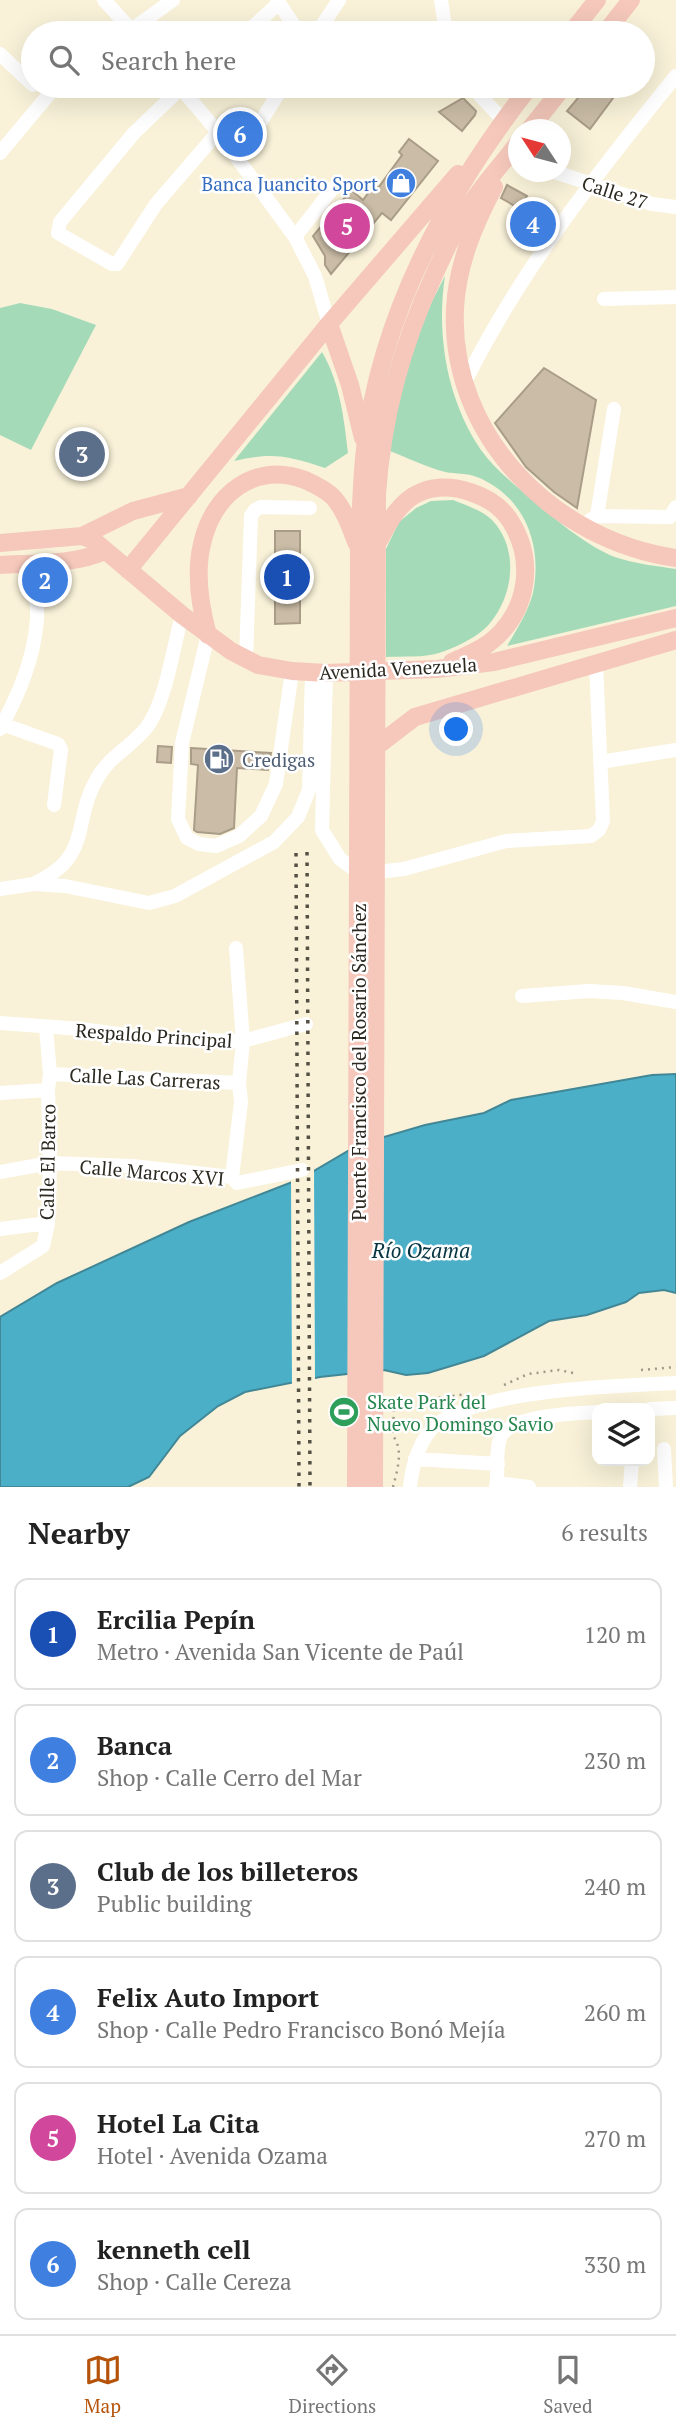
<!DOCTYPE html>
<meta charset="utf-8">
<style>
:root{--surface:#fff;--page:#f6f6f6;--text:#222;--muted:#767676;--line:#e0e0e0;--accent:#b45309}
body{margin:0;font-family:"PT Serif",serif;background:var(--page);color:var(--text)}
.controls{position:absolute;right:21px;bottom:21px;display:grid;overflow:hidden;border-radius:14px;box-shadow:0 7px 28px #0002}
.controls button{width:63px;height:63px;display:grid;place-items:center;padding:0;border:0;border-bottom:2px solid var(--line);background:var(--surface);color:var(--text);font:35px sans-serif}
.compass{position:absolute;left:508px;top:119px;width:63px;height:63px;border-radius:50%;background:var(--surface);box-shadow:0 7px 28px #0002;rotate:306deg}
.you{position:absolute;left:457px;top:730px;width:24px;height:24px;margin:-18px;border:5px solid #fff;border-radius:50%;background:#1a73e8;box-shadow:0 0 0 10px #1a73e833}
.badge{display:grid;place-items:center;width:46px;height:46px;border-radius:50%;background:var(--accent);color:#fff;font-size:23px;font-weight:700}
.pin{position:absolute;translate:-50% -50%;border:4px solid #fff;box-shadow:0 2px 7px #0006}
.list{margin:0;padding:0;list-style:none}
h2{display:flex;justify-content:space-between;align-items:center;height:91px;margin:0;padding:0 28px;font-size:30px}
h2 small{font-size:23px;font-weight:400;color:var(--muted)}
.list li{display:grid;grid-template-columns:46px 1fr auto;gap:21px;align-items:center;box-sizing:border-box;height:112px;margin:0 14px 14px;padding:0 14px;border:2px solid var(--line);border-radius:14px}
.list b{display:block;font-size:26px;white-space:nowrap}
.list p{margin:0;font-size:23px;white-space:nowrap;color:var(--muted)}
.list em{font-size:23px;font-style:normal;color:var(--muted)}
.icon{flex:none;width:38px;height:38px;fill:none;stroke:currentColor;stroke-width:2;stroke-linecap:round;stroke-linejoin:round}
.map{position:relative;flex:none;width:676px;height:1487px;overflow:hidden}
.search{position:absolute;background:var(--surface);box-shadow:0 7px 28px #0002;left:21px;right:21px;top:21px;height:77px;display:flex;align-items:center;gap:18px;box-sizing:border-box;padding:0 24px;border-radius:38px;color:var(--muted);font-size:26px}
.sheet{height:847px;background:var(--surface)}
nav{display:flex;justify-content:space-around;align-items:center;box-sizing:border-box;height:98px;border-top:2px solid var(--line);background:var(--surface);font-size:19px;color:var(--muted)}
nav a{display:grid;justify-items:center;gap:4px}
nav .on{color:var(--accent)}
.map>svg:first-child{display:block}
.green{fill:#a5dab9}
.water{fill:#4bafc8;stroke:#428796;stroke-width:2}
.pier{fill:#f9f2d9}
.building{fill:#cabca6;stroke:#aa9d88;stroke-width:2}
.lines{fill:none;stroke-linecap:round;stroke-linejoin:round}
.path{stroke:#9f9a88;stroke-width:2.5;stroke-dasharray:2 5;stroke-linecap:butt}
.minor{stroke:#fff;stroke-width:14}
.major{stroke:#f5c8bb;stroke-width:18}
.rail{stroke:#545044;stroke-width:3.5;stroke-dasharray:3.5 7;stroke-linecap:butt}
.labels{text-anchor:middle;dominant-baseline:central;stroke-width:5;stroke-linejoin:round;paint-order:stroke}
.shop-label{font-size:19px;fill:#366cbe;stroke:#fff;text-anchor:end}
.street-label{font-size:19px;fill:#2c2920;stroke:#fff}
.service-label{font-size:19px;fill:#4e5e75;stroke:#fff;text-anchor:start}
.leisure-label{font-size:19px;fill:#27864d;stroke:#fff;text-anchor:start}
.water-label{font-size:21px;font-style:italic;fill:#053540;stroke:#fff}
</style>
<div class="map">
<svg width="676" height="1487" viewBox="0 0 676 1487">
<rect width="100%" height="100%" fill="#f9f2d9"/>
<path class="green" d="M445,276C436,335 447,400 481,450C496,471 519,488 539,505C559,523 593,550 618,558C636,564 657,566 676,569V606L507,646C517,629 528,612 533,593C543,544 524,496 477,477C467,473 456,474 445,472C426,467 408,458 390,451L400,390L427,311Z
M20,303L52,309L96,325L31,450L0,435V308Z
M322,352C340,383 344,418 348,453L325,468C287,456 274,452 234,461Z
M453,500C465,505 482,510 492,520C519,548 514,595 490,623C480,636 455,648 439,653C424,658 402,656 386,657V549L399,522L416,508L431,501Z"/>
<path class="water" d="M676,1074V1293L664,1290L639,1293L626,1302L587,1315L549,1321L484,1356L428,1373L406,1375L384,1370L320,1377L245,1392L218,1406L180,1436L149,1477L128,1487H0V1317L57,1283L189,1222L300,1179L348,1151L374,1140L425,1125L484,1113L511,1100L652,1075Z"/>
<path class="pier" d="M314,1167L315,1381L292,1386L291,1178Z"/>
<path class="building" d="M588,86H622L590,129L567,111Z
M463,98L476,111L475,115L462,131L439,112Z
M409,139L438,161L391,220L382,213L331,274L325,265V256L313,236L351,190L363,200L374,185L378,188L402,155L399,152Z
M507,185L527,196L520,209L501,198Z
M544,368L596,400L577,508L554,492L526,467L495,423Z
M275,531H300V623L275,624Z
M158,746L172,747L171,763L157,762Z
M191,748L271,753L268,770L237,768L234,828L220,834L197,832L194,830L198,765L191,764Z"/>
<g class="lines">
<path class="path" d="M641,1370L676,1367
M504,1385L528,1374L559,1370L578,1374
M390,1401L406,1402L467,1394
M393,1487C397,1471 404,1450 393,1436L394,1401"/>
<path class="minor" d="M104,0L134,33
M277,0L299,33
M441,0L446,33
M131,30L173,0
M246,33L279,3
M317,33L339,0
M0,54L33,85
M179,86L218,132L295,237L315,276L329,324
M471,86L503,120
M181,88L134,133L60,222L58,233L112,264H117L156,204L218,132
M0,153L56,86
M238,158L283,86
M555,172L652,204L676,207
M295,237L333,188
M604,299L676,297
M465,382C520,271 598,172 676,76
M597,516L614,409
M590,520L597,516L670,517L676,507
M208,635L182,743L178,819L187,838L199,844L216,846L239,836L261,816L276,784L292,671
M246,659L251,516L255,510L261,507L310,508
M326,673L322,830L340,859L352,868L377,872L404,869L506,841L591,836L599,830L603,821L596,664
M2,724L58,744L61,750L54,805
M0,729C19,694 34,659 37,619C38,601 34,581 32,563
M600,762L676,750
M35,883C94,856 71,821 98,777C110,756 132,746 147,727C166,701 173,648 182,615
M0,889L34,884L65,886L149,903L175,896L274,842L298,817L309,790L312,673
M522,996L589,991L623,993L676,1002
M0,1023L81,1029L155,1039L243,1041L306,1024
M50,1074L239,1083
M0,1093L48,1090
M0,1172L50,1163L132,1166L232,1177L237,1183L302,1170
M232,1177L241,1102L239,1083L243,1041L236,948
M0,1229L48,1223
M0,1273L43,1246L48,1223L50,1163L48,1090L50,1074L46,1027
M650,1409L676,1408
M664,1449L666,1487
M415,1459L498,1464
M497,1483L529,1487
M410,1487C412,1466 420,1437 437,1424C483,1389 617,1386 676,1383
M496,1487C499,1472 495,1453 500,1438C509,1415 576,1413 597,1412
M630,1487L632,1461"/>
<path class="major" d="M571,33L597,0
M605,33L631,0
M529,130L564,86
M494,187C474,225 457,265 455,309C449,436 555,541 676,558
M329,324L350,385L363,438
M82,536L133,511L189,496
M380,539C389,521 401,500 421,492C451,480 495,495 511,522C535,561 528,609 494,639C482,650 467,655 452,662
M0,543L82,536L93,540L182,615L231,651L258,665L292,671L326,673L437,669L494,662L676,618
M0,565C35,563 73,565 105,551
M128,570L329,324L458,174
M208,635C200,606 195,573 202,544C213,494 255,461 305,480C314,484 325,489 333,497C345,510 350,527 357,544
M377,746L415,717L676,640
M356,1487L359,550C361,516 361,482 365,449C380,314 448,191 530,86
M374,1487L377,495C382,417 402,344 435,273C446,249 457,224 472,202C486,181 503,163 518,143"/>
<path class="rail" d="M307,852L310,1487
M296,853L299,1487"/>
</g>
<defs>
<g id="shop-disc" transform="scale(1.575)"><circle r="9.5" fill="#3f7fe0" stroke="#fff"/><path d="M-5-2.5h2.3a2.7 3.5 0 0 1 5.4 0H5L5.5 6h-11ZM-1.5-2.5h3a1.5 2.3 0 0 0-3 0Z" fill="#fff"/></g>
<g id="fuel-disc" transform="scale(1.575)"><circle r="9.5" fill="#5c6f8a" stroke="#fff"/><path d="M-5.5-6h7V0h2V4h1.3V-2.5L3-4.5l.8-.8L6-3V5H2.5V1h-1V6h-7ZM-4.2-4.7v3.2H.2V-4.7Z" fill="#fff"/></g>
<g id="stadium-disc" transform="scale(1.575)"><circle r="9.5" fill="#2e9e5b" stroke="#fff"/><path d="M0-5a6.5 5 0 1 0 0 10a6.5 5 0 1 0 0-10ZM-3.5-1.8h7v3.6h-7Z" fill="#fff"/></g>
</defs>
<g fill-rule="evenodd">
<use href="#shop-disc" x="401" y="183"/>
<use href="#fuel-disc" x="219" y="759"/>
<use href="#stadium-disc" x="344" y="1412"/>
</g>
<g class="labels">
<g class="shop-label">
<text x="378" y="183">Banca Juancito Sport</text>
</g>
<g class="street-label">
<text transform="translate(615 192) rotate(18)">Calle 27</text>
<text transform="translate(398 668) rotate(-3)">Avenida Venezuela</text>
<text transform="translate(154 1035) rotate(4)">Respaldo Principal</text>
<text transform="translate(358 1062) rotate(-90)">Puente Francisco del Rosario Sánchez</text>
<text transform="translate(145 1078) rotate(3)">Calle Las Carreras</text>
<text transform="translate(47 1162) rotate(-89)">Calle El Barco</text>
<text transform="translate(152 1172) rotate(5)">Calle Marcos XVI</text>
</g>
<g class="service-label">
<text x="242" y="759">Credigas</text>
</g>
<g class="leisure-label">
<text x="367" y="1401">Skate Park del<tspan x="367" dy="22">Nuevo Domingo Savio</tspan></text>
</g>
<g class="water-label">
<text x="421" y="1250">Río Ozama</text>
</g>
</g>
</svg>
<div class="controls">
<button><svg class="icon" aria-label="layers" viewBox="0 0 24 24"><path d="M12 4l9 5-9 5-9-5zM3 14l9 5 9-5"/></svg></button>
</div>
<svg class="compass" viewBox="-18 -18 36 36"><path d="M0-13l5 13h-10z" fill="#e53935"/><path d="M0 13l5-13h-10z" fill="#767676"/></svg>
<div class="you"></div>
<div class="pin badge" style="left:287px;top:577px;background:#1a4fb4">1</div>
<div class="pin badge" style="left:45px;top:580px;background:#3f7fe0">2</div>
<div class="pin badge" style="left:82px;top:454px;background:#5c6f8a">3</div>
<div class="pin badge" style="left:533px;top:224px;background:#3f7fe0">4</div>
<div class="pin badge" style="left:347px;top:226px;background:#d1479c">5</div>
<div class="pin badge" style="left:240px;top:134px;background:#3f7fe0">6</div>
<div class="search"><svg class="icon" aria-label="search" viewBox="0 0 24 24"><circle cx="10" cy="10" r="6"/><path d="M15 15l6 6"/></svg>Search here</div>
</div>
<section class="sheet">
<h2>Nearby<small>6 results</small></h2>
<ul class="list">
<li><span class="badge" style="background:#1a4fb4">1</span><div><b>Ercilia Pepín</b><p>Metro · Avenida San Vicente de Paúl</p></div><em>120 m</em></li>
<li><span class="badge" style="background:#3f7fe0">2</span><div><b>Banca</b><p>Shop · Calle Cerro del Mar</p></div><em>230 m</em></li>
<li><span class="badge" style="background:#5c6f8a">3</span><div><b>Club de los billeteros</b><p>Public building</p></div><em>240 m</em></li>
<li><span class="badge" style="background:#3f7fe0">4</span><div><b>Felix Auto Import</b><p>Shop · Calle Pedro Francisco Bonó Mejía</p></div><em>260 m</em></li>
<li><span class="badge" style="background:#d1479c">5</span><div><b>Hotel La Cita</b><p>Hotel · Avenida Ozama</p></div><em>270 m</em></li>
<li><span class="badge" style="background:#3f7fe0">6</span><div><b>kenneth cell</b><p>Shop · Calle Cereza</p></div><em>330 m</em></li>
</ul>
</section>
<nav>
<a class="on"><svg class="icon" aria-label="map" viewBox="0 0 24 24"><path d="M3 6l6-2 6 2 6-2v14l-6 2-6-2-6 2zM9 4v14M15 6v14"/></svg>Map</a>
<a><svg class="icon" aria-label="directions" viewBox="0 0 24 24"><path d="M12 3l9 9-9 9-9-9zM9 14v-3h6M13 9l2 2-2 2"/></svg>Directions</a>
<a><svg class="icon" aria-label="saved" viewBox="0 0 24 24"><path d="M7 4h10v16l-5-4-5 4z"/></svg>Saved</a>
</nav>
